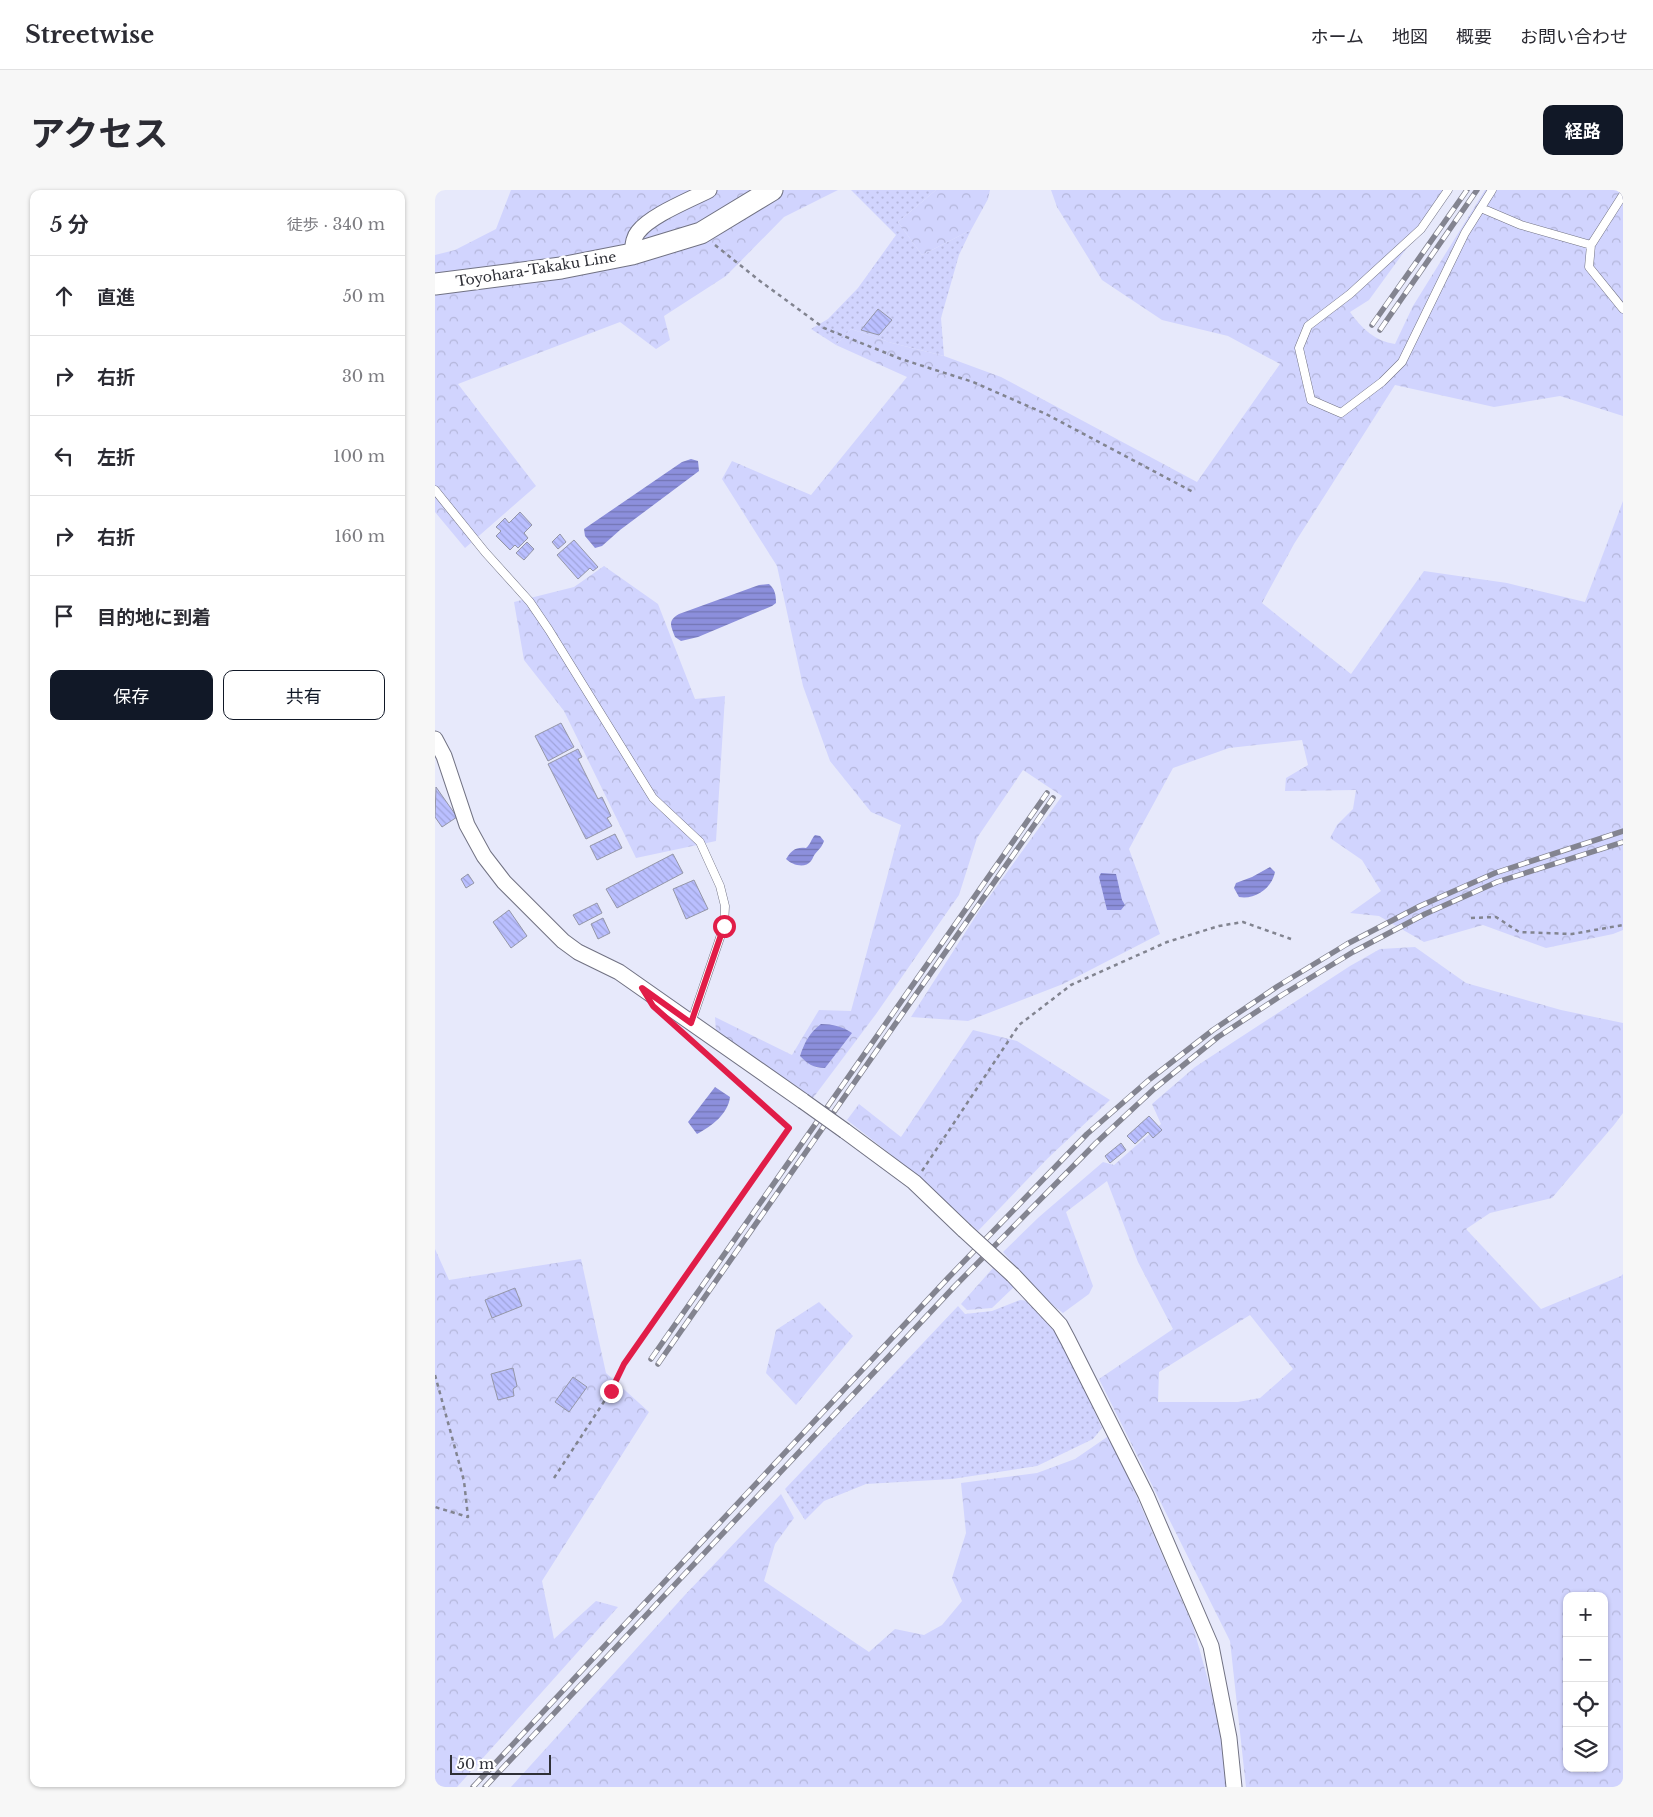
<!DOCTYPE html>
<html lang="ja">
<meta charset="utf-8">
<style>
:root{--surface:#fff;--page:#f7f7f7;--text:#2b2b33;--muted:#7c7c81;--line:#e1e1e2;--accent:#111827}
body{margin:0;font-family:"Libre Baskerville","Noto Sans JP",serif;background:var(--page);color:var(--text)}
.controls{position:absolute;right:15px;bottom:15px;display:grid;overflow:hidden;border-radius:10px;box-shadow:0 1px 4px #0004}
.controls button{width:45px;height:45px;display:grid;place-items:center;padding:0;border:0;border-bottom:1px solid var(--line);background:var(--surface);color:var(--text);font:25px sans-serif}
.scale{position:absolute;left:15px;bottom:12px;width:101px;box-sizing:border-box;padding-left:5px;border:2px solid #2f3037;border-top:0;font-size:14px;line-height:18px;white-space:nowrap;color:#2f3037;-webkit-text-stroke:4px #fff;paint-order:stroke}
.stop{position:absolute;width:15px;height:15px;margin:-11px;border:4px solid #e11d48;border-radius:50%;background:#fff}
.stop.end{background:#e11d48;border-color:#fff;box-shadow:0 1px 5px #0008}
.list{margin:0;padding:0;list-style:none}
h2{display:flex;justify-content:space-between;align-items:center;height:65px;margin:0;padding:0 20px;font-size:21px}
h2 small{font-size:16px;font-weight:400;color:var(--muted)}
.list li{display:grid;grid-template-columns:32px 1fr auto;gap:15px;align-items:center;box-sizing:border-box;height:80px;padding:0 20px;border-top:1px solid var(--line)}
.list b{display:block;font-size:19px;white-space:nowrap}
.list em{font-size:16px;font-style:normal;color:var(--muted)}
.actions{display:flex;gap:10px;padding:15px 20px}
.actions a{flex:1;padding:11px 0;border:1px solid var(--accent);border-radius:10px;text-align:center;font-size:18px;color:var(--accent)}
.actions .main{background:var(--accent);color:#fff}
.icon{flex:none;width:28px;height:28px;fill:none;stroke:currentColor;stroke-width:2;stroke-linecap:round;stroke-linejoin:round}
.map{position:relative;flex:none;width:1188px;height:1597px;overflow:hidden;border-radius:10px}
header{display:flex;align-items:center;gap:30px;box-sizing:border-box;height:70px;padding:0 25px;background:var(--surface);border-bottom:1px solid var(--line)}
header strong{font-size:24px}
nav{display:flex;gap:28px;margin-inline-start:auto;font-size:18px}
.intro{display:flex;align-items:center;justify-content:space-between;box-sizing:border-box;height:120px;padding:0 30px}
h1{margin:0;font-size:35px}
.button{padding:12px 22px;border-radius:10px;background:var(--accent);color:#fff;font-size:18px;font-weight:700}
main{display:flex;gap:30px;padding:0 30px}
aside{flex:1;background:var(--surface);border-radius:10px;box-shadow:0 1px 4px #0004}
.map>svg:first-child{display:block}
.grass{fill:url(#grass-dots)}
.forest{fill:url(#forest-crowns);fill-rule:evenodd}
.water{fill:url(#water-rules)}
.building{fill:url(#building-back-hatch);stroke:#9496a7}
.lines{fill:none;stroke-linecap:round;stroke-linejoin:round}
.service-casing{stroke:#717283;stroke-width:9}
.minor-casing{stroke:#717283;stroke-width:17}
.secondary-casing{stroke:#717283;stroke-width:23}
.path{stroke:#828490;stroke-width:2.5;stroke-dasharray:4 4;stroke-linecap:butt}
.service{stroke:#fff;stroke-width:8}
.minor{stroke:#fff;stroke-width:15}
.secondary{stroke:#fff;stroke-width:21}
.rail-casing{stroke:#838490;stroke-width:5.5}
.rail{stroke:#fff;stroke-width:4;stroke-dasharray:11;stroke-linecap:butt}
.minor-bridge-casing{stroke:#717283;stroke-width:17;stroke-linecap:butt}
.minor-bridge{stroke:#fff;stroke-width:15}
.route{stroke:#e11d48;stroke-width:6}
.labels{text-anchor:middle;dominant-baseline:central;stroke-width:5;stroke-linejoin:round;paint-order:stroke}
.street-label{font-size:14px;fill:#2f3037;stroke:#fff}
</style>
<header>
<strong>Streetwise</strong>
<nav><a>ホーム</a><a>地図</a><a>概要</a><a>お問い合わせ</a></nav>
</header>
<div class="intro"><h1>アクセス</h1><a class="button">経路</a></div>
<main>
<aside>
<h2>5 分<small>徒歩 · 340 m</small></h2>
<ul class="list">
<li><svg class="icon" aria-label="ahead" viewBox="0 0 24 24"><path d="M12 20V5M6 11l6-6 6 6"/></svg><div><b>直進</b></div><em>50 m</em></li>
<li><svg class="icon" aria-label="right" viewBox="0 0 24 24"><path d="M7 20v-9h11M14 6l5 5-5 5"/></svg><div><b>右折</b></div><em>30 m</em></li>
<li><svg class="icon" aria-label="left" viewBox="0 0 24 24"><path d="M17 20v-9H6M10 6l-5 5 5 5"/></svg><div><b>左折</b></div><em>100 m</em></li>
<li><svg class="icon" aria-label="right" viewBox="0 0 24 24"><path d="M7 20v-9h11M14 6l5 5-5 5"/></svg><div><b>右折</b></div><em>160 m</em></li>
<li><svg class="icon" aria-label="arrive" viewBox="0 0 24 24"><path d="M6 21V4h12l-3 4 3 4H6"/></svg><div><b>目的地に到着</b></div></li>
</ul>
<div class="actions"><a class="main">保存</a><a>共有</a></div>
</aside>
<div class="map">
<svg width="1188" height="1597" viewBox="0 0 1188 1597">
<defs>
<pattern id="grass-dots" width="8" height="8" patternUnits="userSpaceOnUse" patternTransform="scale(1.25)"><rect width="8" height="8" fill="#d1d4fe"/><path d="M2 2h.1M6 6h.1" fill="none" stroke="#b4b6da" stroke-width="1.8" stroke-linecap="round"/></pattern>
<pattern id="forest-crowns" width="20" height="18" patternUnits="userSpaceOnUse" patternTransform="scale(1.25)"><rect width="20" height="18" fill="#d1d4fe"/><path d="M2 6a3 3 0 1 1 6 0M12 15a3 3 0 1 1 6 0" fill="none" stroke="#b4b6da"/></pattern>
<pattern id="water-rules" width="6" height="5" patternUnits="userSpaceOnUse" patternTransform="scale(1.25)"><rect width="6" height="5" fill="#8c8fdc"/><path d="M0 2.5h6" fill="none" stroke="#7375b3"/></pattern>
<pattern id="building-back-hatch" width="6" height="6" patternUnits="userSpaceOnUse" patternTransform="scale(1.25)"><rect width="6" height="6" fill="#babfff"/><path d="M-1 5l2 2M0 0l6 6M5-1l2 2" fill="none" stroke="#a0a4db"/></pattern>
</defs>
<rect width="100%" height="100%" fill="#e7e9fb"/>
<path class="grass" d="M416,0H501L463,32L487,65L536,40L524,65L506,128L509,166L457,153L416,139L401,155L376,139L393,129L423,98L461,45Z
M585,1110L595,1111L621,1137L667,1238L658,1249L602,1276L517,1289L431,1294L389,1311L370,1330L350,1299L523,1116L530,1124L557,1121Z"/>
<path class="forest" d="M76,0H403L349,27L291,86L229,126L235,150L221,159L185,132L23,194L101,296L30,358L0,322V65L20,60L61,39Z
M501,0H555L553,9L536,40L487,65L463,32Z
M616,0H1014L934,110L915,122C927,139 940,151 960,154L978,116L1050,0H1188V226L1125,206L1059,217L960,195L859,354L827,413L916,484L989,381L1072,393L1150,412L1188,311V740L1178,744L1111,758L1048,735L989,752L944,726L915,723L946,701L927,670L895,648L902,635L918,619L921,600L850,601L851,588L873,575L867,550L794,558L738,578L694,659L725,744L628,794L533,831L476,827L544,721L627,606L588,580L542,648L524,705L441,824L378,908L281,842L280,827L357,865L384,820L416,821L466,635L436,622L395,571L368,496L342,376L287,289L297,271L376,305L472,187L401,155L416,139L457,153L509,166L566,187L762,292L845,174L793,146L727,130L667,90L622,17ZM379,840L404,859L390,877L382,878L365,866L368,857Z
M169,376L223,414L260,509L290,506L281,651L201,668L129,521L89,470L79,412L139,397Z
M980,757L1031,793L1126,820L1188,833V923L1179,935L1117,1008L1055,1023L1031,1039L1106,1119L1186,1086L1188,1084V1597H811L795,1451L664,1189L738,1139L703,1072L672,991L631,1022L658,1096L654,1104L628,1123L606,1106L568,1062L604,1027L668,972L679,975L726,934L717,914L760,877L915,776L945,759ZM815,1125L858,1179L825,1208L803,1212H723L724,1182ZM1132,1406H1169V1578H1132Z
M538,840L582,851L675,910L613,968L543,1041L478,982L412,930L424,914L466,947Z
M0,1059L14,1090L146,1069L171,1183L214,1222L107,1391L119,1449L161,1411L183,1417L22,1597H0Z
M558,1078L580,1096L557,1118L532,1120L526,1114Z
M384,1112L418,1146L361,1215L331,1183L341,1140Z
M675,1245L758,1436L786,1537L791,1597H76L249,1406L346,1304L359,1328L340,1354L329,1391L434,1462L460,1439L489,1445L507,1435L527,1411L517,1388L531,1343L526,1293L602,1283L640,1269Z"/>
<path class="water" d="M256,269L263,271L264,281L185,340L167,356L160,358L150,346L149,339L247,272Z
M334,394C340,399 341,405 341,413L337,416L263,447L246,451L240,447C236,436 232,431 244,424L324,395Z
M380,645L385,646L389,651C387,657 384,659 380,664C378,666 378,669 376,671C370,679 357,675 351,669C357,660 360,657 371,658C376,654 376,649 380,645Z
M835,677L840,682C837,698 820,710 804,707L799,698L801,693L817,687Z
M666,683L681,684L687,710L690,715L686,720H672L664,687Z
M386,834C397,834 409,837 417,843L390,878C378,878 373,874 365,866C369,853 375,842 386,834Z
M280,897L295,907C293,924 277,936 262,944L253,932Z"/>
<path class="building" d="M443,119L457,130L444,145L426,140Z
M85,322L97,335L89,343L93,348L83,358L80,355L75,360L61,346L66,341L61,337L70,328L74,333Z
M125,344L131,352L123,359L117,352Z
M139,350L163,377L158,381L155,378L143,389L122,365Z
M92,352L99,359L89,370L81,363Z
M126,533L139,557L113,571L100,546Z
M143,559L147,567L143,569L163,609L167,607L176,626L172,628L177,636L151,649L113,574Z
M1,597L22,627L7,637L0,627Z
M180,644L187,658L162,670L155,656Z
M238,664L248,683L182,718L171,699Z
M33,684L39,693L31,698L26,689Z
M259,690L273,719L251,729L238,699Z
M162,713L167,723L144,735L138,725Z
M74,720L92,746L76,758L58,732Z
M168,728L175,743L163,749L156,734Z
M714,926L727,940L718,948L713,942L700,954L692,946Z
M686,953L691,960L675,973L670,966Z
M80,1098L87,1116L57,1128L50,1110Z
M78,1178L82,1196L78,1199L79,1206L63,1210L56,1184Z
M138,1187L152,1197L134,1222L120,1212Z"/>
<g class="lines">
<g class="service-casing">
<path id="service" d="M1013,0L986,39L915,104L873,136L864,158L876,210L906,223L947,192L967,172L1030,43L1057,0
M1188,5L1156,55L1154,77L1188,119
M1046,18L1086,35L1156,55
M0,300L50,362L95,412L114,440L218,608L265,652L285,696L290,716L289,736L256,833"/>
</g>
<g class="minor-casing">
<path id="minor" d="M197,64C198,56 198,48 203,42C216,25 255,10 274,0
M0,549L9,566L32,635L49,666L69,692L128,751L143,762L184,782L368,911
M410,941L479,992L529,1040
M578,1085L625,1135L633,1150L711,1305L776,1456L794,1548L799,1597"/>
</g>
<g class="secondary-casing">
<path id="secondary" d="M0,94L126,78L197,64L266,43L337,0"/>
</g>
<path class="path" d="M280,55L325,91L389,138L466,169L538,192L611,224L760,303
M1036,728L1061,727L1084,742L1137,744L1188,735
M487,981L584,835L636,795L732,752L784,736L808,732L856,749
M0,1185L29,1291L33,1327L0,1317
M119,1288L176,1201L189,1174L354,938L261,855"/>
<use href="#service" class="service"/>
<use href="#minor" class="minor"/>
<use href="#secondary" class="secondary"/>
<g class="rail-casing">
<path id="rail" d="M937,135L1032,0
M945,140L1042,0
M216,1169L612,603
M223,1174L618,608
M38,1597L513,1088L652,944L715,889L778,840L843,796L912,754L985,716L1060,683L1188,641
M50,1597L519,1097L661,953L719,899L783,847L847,805L918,762L990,724L1062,692L1188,652"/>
</g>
<use href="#rail" class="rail"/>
<g class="minor-bridge-casing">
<path id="minor-bridge" d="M368,911L410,941
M529,1040L578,1085"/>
</g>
<use href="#minor-bridge" class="minor-bridge"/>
</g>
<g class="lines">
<path class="route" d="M176,1201L189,1174L354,938L218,816L207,798L256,833L289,736"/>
</g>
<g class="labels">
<g class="street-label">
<text transform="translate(101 79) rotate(-9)">Toyohara-Takaku Line</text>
</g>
</g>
</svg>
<div class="controls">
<button>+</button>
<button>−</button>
<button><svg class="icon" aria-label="locate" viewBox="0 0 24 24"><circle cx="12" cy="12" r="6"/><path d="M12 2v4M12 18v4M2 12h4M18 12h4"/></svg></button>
<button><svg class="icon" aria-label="layers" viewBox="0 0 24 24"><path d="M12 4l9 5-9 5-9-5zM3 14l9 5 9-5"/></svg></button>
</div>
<div class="scale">50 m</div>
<div class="stop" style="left:289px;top:736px"></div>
<div class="stop end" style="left:176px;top:1201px"></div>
</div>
</main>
